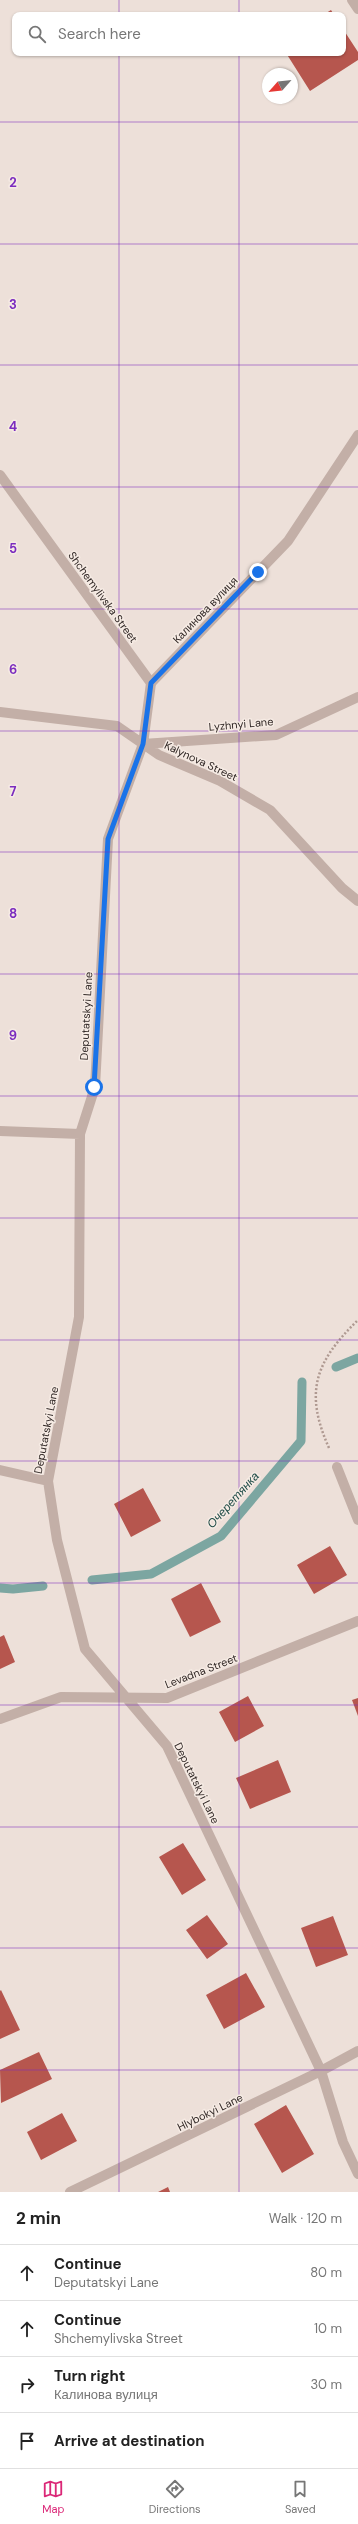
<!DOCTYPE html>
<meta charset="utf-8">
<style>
:root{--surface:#fff;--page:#f2f2f2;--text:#222;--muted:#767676;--line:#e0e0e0;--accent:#db2777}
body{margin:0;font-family:"DM Sans",sans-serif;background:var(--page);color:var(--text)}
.compass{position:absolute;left:262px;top:68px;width:36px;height:36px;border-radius:50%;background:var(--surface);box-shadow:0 1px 3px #0004;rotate:243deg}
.stop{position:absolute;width:12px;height:12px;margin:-9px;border:3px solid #1a73e8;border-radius:50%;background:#fff}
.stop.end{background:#1a73e8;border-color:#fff;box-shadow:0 1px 4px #0008}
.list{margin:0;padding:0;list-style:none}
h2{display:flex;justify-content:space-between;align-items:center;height:52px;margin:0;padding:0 16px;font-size:17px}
h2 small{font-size:13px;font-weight:400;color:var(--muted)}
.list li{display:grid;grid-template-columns:26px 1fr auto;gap:12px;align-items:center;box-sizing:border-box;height:56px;padding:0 16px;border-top:1px solid var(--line)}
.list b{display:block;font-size:15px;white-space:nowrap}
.list p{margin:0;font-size:13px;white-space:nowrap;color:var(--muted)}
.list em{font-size:13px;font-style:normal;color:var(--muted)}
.icon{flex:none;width:22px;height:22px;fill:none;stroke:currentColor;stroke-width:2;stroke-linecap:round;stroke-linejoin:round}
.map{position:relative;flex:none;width:358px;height:2192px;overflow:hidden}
.search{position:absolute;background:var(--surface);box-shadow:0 1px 3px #0004;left:12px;right:12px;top:12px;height:44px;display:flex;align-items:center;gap:10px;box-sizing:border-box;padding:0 14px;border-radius:8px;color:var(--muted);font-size:15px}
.sheet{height:276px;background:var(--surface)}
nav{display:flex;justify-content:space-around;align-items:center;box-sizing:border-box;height:56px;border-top:1px solid var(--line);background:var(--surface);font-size:11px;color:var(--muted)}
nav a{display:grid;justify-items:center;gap:2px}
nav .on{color:var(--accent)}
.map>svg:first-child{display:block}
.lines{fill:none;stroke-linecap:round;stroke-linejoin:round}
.stream{stroke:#7ca6a1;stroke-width:9}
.building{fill:#b6564e}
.path{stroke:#af9991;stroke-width:2.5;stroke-dasharray:2 2;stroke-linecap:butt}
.service{stroke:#c3afa7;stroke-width:10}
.minor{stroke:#c3afa7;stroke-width:10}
.route{stroke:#1a73e8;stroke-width:5}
.grid{fill:none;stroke:#7b2cbf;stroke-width:1;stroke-opacity:0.55}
.labels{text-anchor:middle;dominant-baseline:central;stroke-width:3;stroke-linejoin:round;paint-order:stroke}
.street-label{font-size:11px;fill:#312826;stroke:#f6ebe4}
.water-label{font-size:12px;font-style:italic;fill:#214d48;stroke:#f6ebe4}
.grid-label{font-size:13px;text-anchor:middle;font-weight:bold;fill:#7b2cbf;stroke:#f6ebe4;stroke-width:3;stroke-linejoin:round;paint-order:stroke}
</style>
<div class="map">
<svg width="358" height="2192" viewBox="0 0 358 2192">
<rect width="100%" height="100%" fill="#ede0d9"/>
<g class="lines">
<path class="stream" d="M336,1367L358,1358
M92,1580L151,1574L221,1536L301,1441L302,1382
M0,1588L13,1589L43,1586"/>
</g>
<path class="building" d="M331,10L334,15H323Z
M343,29L358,52V60L310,91L286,53H343Z
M143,1488L161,1521L131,1537L114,1504Z
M330,1546L347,1575L314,1594L297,1565Z
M201,1583L221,1622L190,1637L171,1599Z
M4,1635L15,1662L0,1669V1637Z
M248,1696L264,1726L235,1742L219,1712Z
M358,1698V1716L352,1700Z
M278,1760L291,1792L250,1809L236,1778Z
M183,1843L206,1880L182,1895L159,1857Z
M207,1915L228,1944L207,1959L186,1930Z
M333,1916L348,1955L316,1967L301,1928Z
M246,1973L265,2007L224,2029L206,1995Z
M1,1990L20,2030L0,2039V1991Z
M39,2052L52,2079L1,2103L0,2070Z
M286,2105L314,2154L282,2173L254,2124Z
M62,2113L77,2141L41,2160L27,2132Z
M168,2187L170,2192H158Z"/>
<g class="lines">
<path class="path" d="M329,1448C304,1392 315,1362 358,1320"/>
<path class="service" d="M151,683L288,541L358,435"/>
<path class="minor" d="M352,0L358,9
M0,475L151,683L143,744L108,839L95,1087L80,1134L79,1317L48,1481L57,1540L85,1649L167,1746L321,2071L343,2142L358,2174
M0,712L117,726L159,755L220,781L270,810L342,888L358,901
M143,744L276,735L358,697
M0,1131L80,1134
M337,1467L358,1520
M0,1470L48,1481
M0,1719L61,1697L167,1698L358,1621
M70,2192L321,2071L358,2051"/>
</g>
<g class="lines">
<path class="route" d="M94,1087L108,839L143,744L151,683L258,572"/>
</g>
<path class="grid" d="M119,0V15M239,0V15M119,53V2192M239,53V2192M0,122H358M0,244H358M0,365H358M0,487H358M0,609H358M0,731H358M0,852H358M0,974H358M0,1096H358M0,1218H358M0,1340H358M0,1461H358M0,1583H358M0,1705H358M0,1827H358M0,1948H358M0,2070H358"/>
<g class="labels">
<g class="street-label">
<text transform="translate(103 597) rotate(54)">Shchemylivska Street</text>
<text transform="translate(205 610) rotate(-46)">Калинова вулиця</text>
<text transform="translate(241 724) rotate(-5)">Lyzhnyi Lane</text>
<text transform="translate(201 761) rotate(25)">Kalynova Street</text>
<text transform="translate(86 1016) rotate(-87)">Deputatskyi Lane</text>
<text transform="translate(46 1430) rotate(-79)">Deputatskyi Lane</text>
<text transform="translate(201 1671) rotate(-21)">Levadna Street</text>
<text transform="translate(197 1783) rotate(64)">Deputatskyi Lane</text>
<text transform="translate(210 2112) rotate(-26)">Hlybokyi Lane</text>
</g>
<g class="water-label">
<text transform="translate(233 1500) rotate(-48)">Очеретянка</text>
</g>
</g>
<g class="grid-label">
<text x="13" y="187">2</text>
<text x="13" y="309">3</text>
<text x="13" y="431">4</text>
<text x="13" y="553">5</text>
<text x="13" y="674">6</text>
<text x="13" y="796">7</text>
<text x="13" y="918">8</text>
<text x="13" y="1040">9</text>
</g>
</svg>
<svg class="compass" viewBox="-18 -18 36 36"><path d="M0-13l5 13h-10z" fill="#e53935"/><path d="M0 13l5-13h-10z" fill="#767676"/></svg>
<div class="stop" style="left:94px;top:1087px"></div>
<div class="stop end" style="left:258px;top:572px"></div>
<div class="search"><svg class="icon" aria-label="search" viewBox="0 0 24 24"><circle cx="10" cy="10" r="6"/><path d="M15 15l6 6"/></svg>Search here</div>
</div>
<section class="sheet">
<h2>2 min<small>Walk · 120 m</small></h2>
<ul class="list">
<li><svg class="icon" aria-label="ahead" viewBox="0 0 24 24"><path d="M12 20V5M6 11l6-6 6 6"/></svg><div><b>Continue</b><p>Deputatskyi Lane</p></div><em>80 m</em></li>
<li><svg class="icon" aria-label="ahead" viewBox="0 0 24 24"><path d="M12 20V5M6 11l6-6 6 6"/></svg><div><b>Continue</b><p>Shchemylivska Street</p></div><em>10 m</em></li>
<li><svg class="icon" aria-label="right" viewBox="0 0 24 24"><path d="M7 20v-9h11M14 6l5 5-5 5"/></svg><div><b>Turn right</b><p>Калинова вулиця</p></div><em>30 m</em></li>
<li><svg class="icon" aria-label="arrive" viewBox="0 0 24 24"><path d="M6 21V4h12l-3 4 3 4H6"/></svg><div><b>Arrive at destination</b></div></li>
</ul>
</section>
<nav>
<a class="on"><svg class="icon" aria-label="map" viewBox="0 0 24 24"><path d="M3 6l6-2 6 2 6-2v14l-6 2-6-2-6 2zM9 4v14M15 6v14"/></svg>Map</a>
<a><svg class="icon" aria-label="directions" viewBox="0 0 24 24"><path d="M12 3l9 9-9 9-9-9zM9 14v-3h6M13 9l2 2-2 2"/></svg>Directions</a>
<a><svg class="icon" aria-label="saved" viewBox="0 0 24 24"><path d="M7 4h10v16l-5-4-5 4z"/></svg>Saved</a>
</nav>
